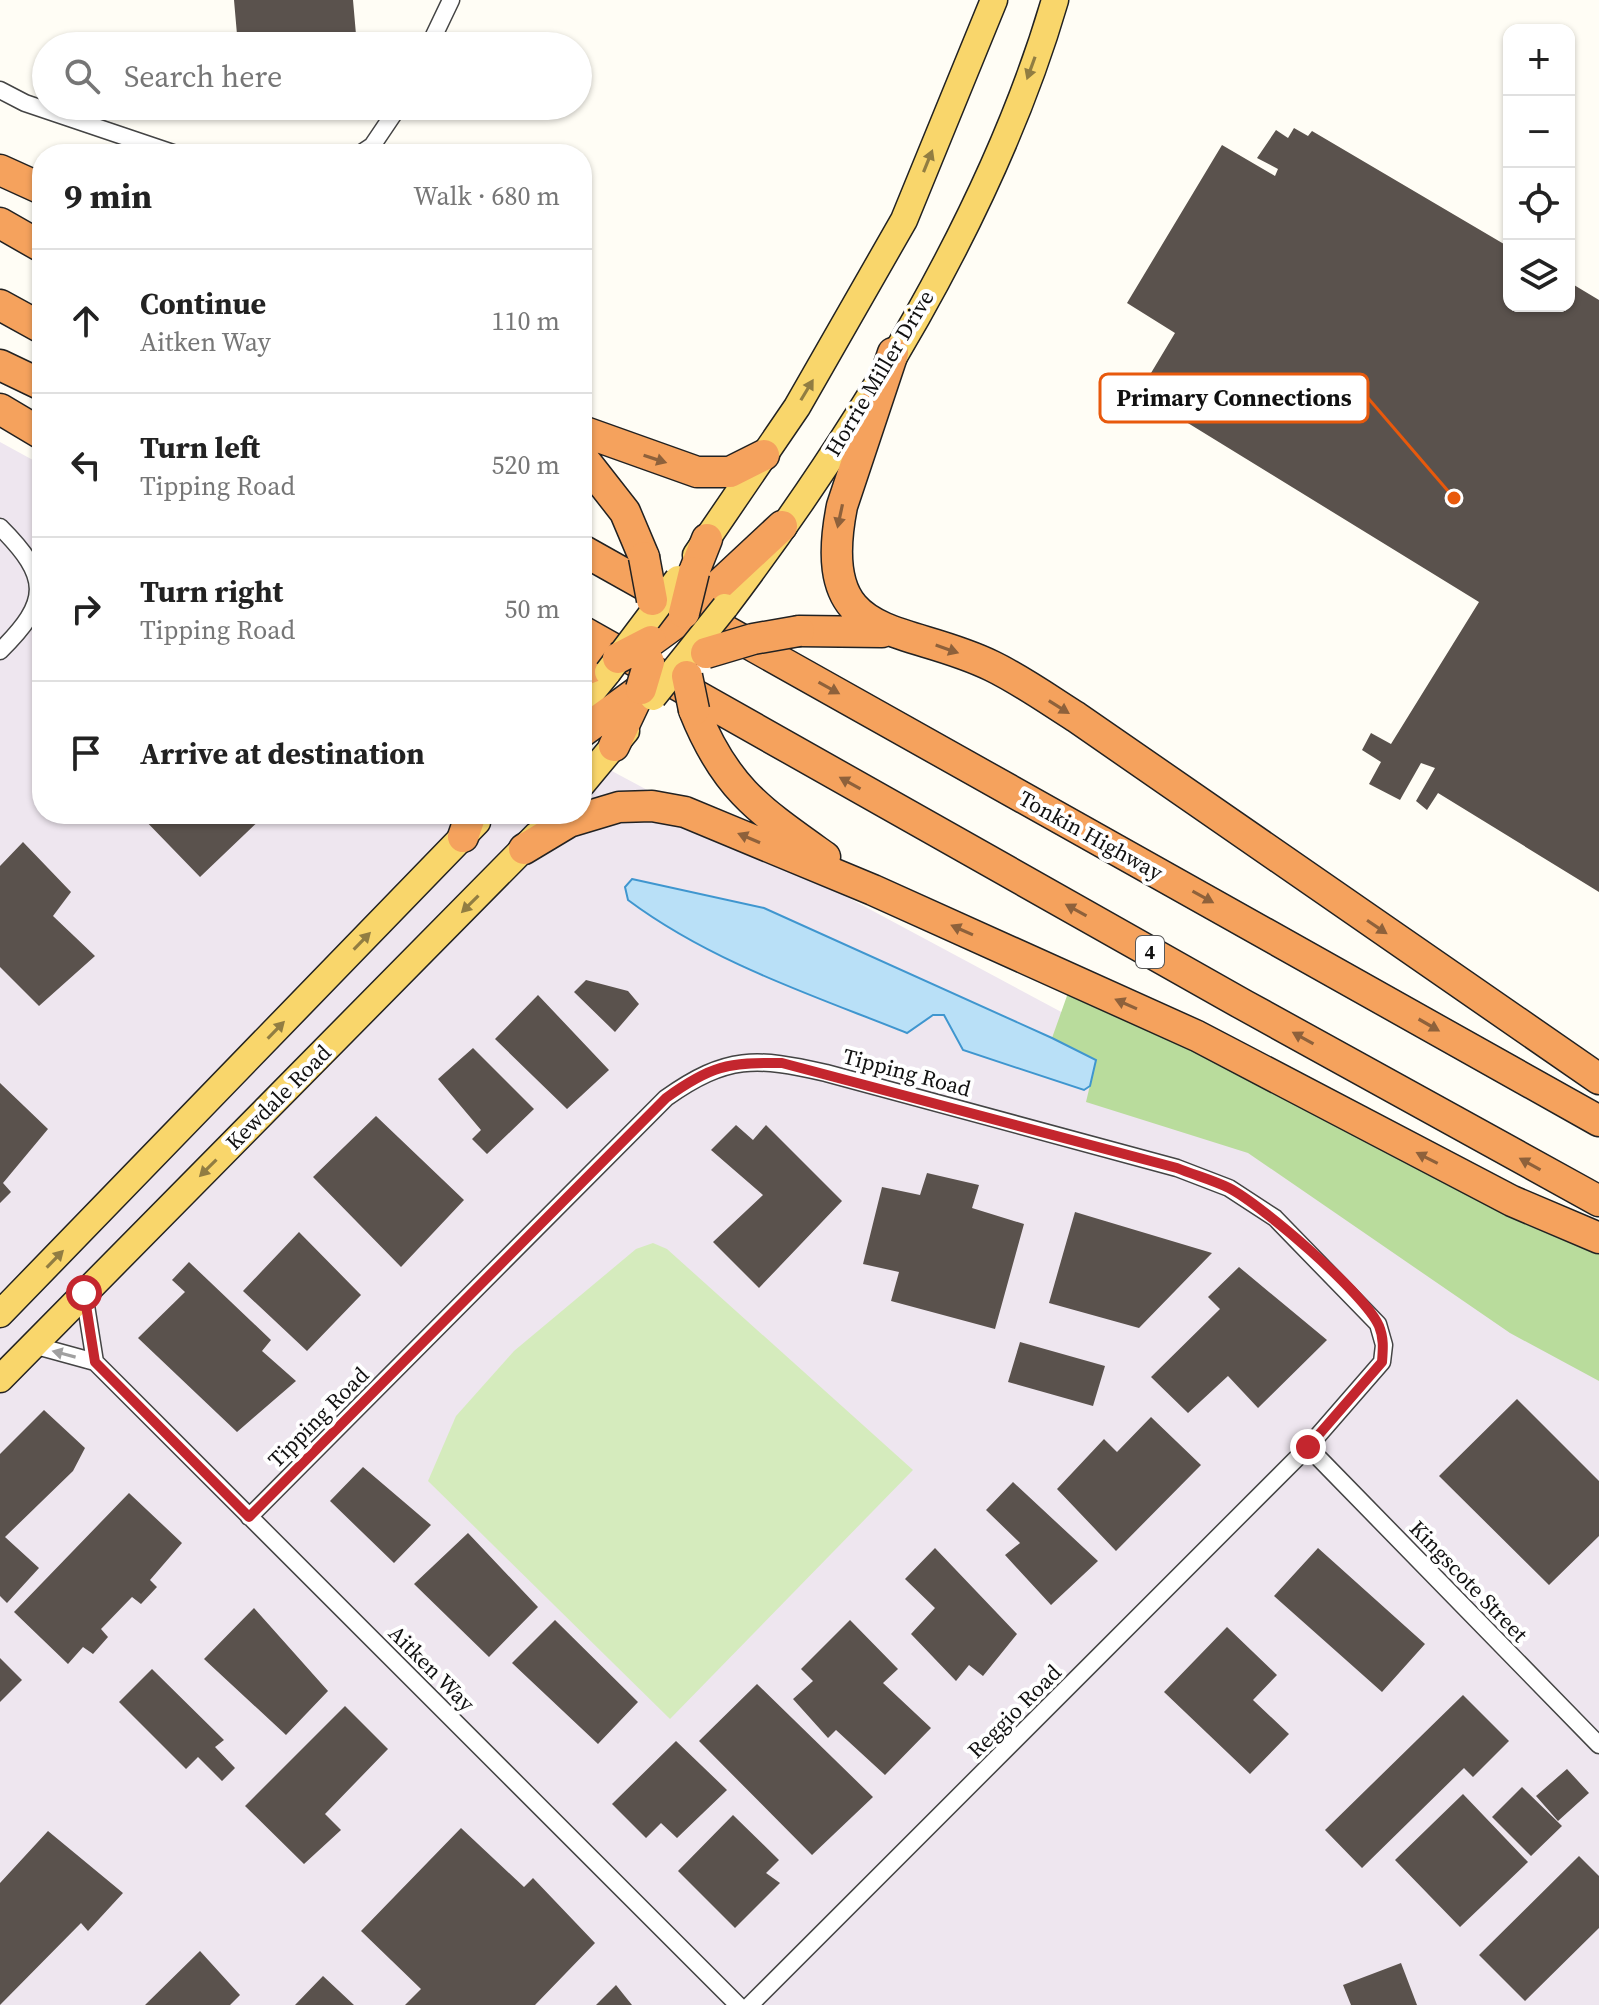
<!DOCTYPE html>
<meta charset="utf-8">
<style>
:root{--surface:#fff;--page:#f2f2f2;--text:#222;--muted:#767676;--line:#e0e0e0}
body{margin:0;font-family:"Source Serif 4",serif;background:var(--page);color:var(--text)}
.controls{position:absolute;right:24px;top:24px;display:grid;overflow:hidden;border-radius:16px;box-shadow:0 2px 6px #0004}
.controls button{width:72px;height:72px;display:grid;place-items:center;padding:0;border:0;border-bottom:2px solid var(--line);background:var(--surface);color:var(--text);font:40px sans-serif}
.stop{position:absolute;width:24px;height:24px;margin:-18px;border:6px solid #c4262e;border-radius:50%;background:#fff}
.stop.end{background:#c4262e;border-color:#fff;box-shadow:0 2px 8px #0008}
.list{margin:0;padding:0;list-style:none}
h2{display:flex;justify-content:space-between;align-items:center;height:104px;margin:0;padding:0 32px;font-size:34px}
h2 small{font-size:26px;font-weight:400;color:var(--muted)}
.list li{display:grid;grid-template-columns:52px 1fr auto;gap:24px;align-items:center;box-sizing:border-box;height:144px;padding:0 32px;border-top:2px solid var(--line)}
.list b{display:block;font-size:30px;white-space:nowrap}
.list p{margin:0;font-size:26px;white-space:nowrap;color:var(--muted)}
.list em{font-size:26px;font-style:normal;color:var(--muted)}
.icon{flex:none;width:44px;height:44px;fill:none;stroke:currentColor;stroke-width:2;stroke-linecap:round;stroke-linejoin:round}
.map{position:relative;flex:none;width:1599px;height:2005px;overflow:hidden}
.search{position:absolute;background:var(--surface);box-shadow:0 2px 6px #0004;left:32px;top:32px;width:560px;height:88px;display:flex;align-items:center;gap:20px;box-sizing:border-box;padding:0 28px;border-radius:44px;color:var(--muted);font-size:30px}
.panel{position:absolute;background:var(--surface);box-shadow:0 2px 6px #0004;left:32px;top:144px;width:560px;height:680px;border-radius:32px}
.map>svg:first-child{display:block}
.industrial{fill:#eee6ef}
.green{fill:#d5ebbd}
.forest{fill:#b9dc9c}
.water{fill:#b9e0f7;stroke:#3f96cf;stroke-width:2}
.building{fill:#5a524d}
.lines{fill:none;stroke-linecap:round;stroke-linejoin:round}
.minor-casing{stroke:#444;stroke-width:19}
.primary-casing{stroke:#222;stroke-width:29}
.motorway-casing{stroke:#222;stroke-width:33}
.minor{stroke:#fff;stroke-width:16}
.primary{stroke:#f9d66b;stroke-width:26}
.motorway{stroke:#f5a25d;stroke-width:30}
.primary-bridge-casing{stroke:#222;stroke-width:29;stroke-linecap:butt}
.motorway-bridge-casing{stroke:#222;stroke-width:33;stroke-linecap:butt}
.primary-bridge{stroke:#f9d66b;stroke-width:26}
.motorway-bridge{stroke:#f5a25d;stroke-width:30}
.oneway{fill:#917d42}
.oneway2{fill:#8e613b}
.oneway3{fill:#a0a0a0}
.route{stroke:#c4262e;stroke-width:10}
.labels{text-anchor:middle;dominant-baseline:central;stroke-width:8;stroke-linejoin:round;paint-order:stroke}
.shield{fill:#fff;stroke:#585858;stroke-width:2}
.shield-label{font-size:20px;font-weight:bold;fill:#111}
.street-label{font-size:22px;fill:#111;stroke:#fff}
.leader{fill:none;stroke:#e8590c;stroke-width:3}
.callout-dot{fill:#e8590c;stroke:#fff;stroke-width:3}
.callout{fill:#fff;stroke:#e8590c;stroke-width:3}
.callout-label{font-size:24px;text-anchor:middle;font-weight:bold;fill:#111}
</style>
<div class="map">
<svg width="1599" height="2005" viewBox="0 0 1599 2005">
<rect width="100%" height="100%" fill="#fffdf5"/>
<path class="industrial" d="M0,442L42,465V814H582V755L1371,1178L1599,1321V2005H0Z"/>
<path class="green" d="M653,1243L667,1249L913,1470L670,1719L428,1481L456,1416L514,1351L636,1249Z"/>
<path class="forest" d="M1068,993L1203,1051L1490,1204L1599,1254V1381L1510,1333L1248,1153L1086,1102L1096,1060L1052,1038Z"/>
<path class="water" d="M632,879L764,908L1052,1038L1096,1060L1090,1086L1084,1090L963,1050L944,1015H933L907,1033C812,995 711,962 628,900L625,887Z"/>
<path class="building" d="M234,0H353L357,46H238Z
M1294,128L1308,136L1312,131L1509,247V306H1569V282L1599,300V892L1438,793L1427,810L1416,801L1435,768L1421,763L1400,800L1369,784L1381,762L1362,750L1371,733L1391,744L1479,602L1139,393L1175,333L1127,303L1222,145L1275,176L1278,169L1257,158L1276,130L1288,138Z
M139,814H266L200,877Z
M23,842L71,892L53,916L95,956L39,1006L0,967V866Z
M586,980L628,991L639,1004L615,1032L574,992Z
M538,995L609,1070L567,1109L495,1039Z
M473,1048L534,1109L487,1154L472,1139L481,1130L438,1079Z
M0,1083L48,1129L3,1183L11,1192L0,1203Z
M376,1116L464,1200L401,1267L313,1177Z
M736,1125L753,1140L766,1125L842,1201L759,1288L713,1242L763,1195L711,1150Z
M927,1173L979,1185L972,1208L1024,1224L995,1329L891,1301L899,1272L863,1264L882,1187L920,1195Z
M1075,1212L1212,1253L1139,1328L1049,1303Z
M299,1232L361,1295L307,1351L243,1291Z
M189,1262L271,1340L262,1351L296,1381L237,1432L138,1338L185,1292L172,1280Z
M1239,1267L1327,1340L1258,1408L1228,1376L1188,1413L1151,1377L1220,1309L1208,1297Z
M1020,1342L1105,1366L1093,1406L1008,1382Z
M1517,1399L1599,1481V1536L1549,1585L1439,1476Z
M44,1410L85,1448L73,1471L5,1537L39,1568L7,1603L0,1596V1454Z
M1151,1417L1201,1465L1116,1551L1057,1489L1104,1439L1117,1452Z
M363,1467L431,1525L394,1563L330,1501Z
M1013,1482L1098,1561L1051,1605L1005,1555L1020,1543L986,1510Z
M129,1493L182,1543L150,1580L157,1587L141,1604L132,1597L101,1629L108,1637L93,1654L83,1647L68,1664L14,1612Z
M468,1533L538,1607L489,1657L414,1584Z
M935,1548L1017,1634L983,1676L969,1665L956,1681L911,1634L935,1608L905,1579Z
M1318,1548L1425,1644L1382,1692L1274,1596Z
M254,1608L328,1691L286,1735L204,1659Z
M555,1620L638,1702L598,1744L512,1663Z
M850,1620L898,1669L883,1683L931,1728L885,1775L836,1730L828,1738L793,1699L813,1681L801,1669Z
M1227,1627L1277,1675L1253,1700L1289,1734L1250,1774L1164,1692Z
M0,1658L22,1680L0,1702Z
M152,1669L224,1740L215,1747L235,1768L222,1781L198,1757L186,1769L119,1702Z
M757,1684L873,1797L812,1855L699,1741Z
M1463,1695L1509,1741L1473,1777L1464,1768L1362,1868L1325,1830Z
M345,1706L388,1749L325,1814L341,1830L304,1864L245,1806Z
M676,1741L727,1790L677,1838L661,1823L646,1838L612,1804Z
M1567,1769L1589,1793L1558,1821L1536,1796Z
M1522,1787L1562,1826L1531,1856L1492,1817Z
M1463,1794L1528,1862L1460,1927L1395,1860Z
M733,1815L779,1860L766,1873L780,1883L735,1928L678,1871Z
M461,1828L524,1887L533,1878L595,1943L535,2005H405L421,1989L361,1931Z
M48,1831L123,1893L88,1931L81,1923L0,2005V1883Z
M1579,1856L1599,1876V1928L1525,2001L1479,1955Z
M200,1951L240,1995L230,2005H145Z
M1401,1963L1417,2005H1351L1343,1985Z
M323,1976L354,2005H295Z
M616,1985L632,2005H596Z"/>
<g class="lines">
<g class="minor-casing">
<path id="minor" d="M429,46L451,0
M0,90L25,103L176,154
M360,154L372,146L399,106
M0,527C50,577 51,601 0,651
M84,1293L95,1362
M33,1345L95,1362L738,2005
M1308,1447L1599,1745
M249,1517L666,1098C727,1055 756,1057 826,1073L1177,1168L1229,1188L1275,1218L1378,1324L1384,1345L1382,1362L1308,1447L750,2005"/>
</g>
<g class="primary-casing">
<path id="primary" d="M696,555L797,407L904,220L994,0
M725,607C858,431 993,213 1055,0
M582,704L608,672
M582,784L626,731
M0,1314L477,822
M0,1379L537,835"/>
</g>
<g class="motorway-casing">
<path id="motorway" d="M0,170L42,189
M0,223L42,247
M0,305L42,328
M893,353L842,506C814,647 903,622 992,666C1021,680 1049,700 1076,717L1599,1079
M0,365L42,385
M0,409L42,434
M582,431L697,472H730L764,455
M582,457L625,512L644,557
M582,550L1599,1121
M694,572L707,539
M694,608L782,526
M582,631L1244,1005L1599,1201
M799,631L882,632
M651,641L684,617
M582,671L618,658
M694,710C725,788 759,810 825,857
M582,732L641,689
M614,746L641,689
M463,837L471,814
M524,849L569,822L619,807L652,806L685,812L873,890L1197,1036L1512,1201L1599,1238"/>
</g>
<use href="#minor" class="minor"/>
<use href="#primary" class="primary"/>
<use href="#motorway" class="motorway"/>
<g class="primary-bridge-casing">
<path id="primary-bridge" d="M608,672L678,579
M653,697L725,607"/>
</g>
<g class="motorway-bridge-casing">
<path id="motorway-bridge" d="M644,557L652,600
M684,613L694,572
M706,653L753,639L799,631
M618,658L651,641
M687,676L694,710
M641,689L649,662"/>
</g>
<use href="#primary-bridge" class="primary-bridge"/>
<use href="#motorway-bridge" class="motorway-bridge"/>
</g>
<defs><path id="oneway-solid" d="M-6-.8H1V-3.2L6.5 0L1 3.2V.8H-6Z" transform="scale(2)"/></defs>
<g class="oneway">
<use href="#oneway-solid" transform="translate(1031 68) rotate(110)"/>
<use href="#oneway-solid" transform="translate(928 161) rotate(-68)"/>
<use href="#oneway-solid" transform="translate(807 390) rotate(-59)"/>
<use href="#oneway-solid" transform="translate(470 904) rotate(135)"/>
<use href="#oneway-solid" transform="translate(362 941) rotate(-46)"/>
<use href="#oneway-solid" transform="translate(276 1030) rotate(-46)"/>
<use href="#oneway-solid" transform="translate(208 1168) rotate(135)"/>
<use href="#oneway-solid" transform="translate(55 1259) rotate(-46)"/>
</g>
<g class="oneway2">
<use href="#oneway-solid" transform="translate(655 459) rotate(18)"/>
<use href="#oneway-solid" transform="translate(840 516) rotate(102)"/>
<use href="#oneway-solid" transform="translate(947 649) rotate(19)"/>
<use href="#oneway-solid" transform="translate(829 688) rotate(29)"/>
<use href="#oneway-solid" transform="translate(1059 707) rotate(32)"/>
<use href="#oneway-solid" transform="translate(850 783) rotate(-151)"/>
<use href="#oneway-solid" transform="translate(749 838) rotate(-157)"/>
<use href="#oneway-solid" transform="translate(1203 897) rotate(29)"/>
<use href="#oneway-solid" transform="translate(1076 910) rotate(-151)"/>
<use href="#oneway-solid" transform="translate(1377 927) rotate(34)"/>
<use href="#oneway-solid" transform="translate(962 930) rotate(-156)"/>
<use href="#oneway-solid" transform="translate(1126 1004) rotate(-156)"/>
<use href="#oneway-solid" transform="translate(1429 1025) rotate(30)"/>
<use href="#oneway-solid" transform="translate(1303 1038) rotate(-151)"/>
<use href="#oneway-solid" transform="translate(1427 1158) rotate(-153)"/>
<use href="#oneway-solid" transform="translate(1530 1164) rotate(-151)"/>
</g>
<use class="oneway3" href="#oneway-solid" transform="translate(64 1354) rotate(-165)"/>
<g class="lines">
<path class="route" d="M84,1293L95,1362L249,1517L666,1098C710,1066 728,1062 782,1063L1177,1168C1194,1175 1213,1180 1229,1188C1262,1205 1365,1294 1379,1326C1384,1338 1383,1349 1382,1362L1308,1447"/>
</g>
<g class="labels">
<rect class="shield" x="1136" y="936" width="28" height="32" rx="6"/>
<g class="shield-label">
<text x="1150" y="952">4</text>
</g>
<g class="street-label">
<text transform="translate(879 373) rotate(-59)">Horrie Miller Drive</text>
<text transform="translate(1091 835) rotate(29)">Tonkin Highway</text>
<text transform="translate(907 1072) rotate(15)">Tipping Road</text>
<text transform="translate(278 1097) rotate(-45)">Kewdale Road</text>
<text transform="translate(318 1417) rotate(-45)">Tipping Road</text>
<text transform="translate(1469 1581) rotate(46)">Kingscote Street</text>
<text transform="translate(432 1668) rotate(45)">Aitken Way</text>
<text transform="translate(1014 1711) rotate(-45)">Reggio Road</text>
</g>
</g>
<path class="leader" d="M1454 498L1368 398"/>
<circle class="callout-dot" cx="1454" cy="498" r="8"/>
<rect class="callout" x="1100" y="374" width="268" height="48" rx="8"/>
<g class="callout-label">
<text x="1234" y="406">Primary Connections</text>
</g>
</svg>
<div class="controls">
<button>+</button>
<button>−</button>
<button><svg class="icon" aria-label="locate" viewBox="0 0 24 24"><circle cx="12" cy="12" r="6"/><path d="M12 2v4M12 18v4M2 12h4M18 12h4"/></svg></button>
<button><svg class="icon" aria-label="layers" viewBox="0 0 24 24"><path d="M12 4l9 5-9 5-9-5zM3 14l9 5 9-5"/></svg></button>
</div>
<div class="stop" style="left:84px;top:1293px"></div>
<div class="stop end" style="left:1308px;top:1447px"></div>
<div class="search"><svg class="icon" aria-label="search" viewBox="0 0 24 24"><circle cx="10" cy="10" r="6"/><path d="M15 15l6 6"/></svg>Search here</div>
<section class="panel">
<h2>9 min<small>Walk · 680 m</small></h2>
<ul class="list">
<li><svg class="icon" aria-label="ahead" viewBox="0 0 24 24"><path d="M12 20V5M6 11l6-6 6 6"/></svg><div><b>Continue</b><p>Aitken Way</p></div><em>110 m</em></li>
<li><svg class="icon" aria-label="left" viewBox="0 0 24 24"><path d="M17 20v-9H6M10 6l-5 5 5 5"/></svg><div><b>Turn left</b><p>Tipping Road</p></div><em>520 m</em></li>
<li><svg class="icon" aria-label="right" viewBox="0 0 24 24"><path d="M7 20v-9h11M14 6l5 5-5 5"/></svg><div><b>Turn right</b><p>Tipping Road</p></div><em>50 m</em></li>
<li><svg class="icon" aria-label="arrive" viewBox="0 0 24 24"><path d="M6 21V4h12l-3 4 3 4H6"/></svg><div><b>Arrive at destination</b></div></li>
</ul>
</section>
</div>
